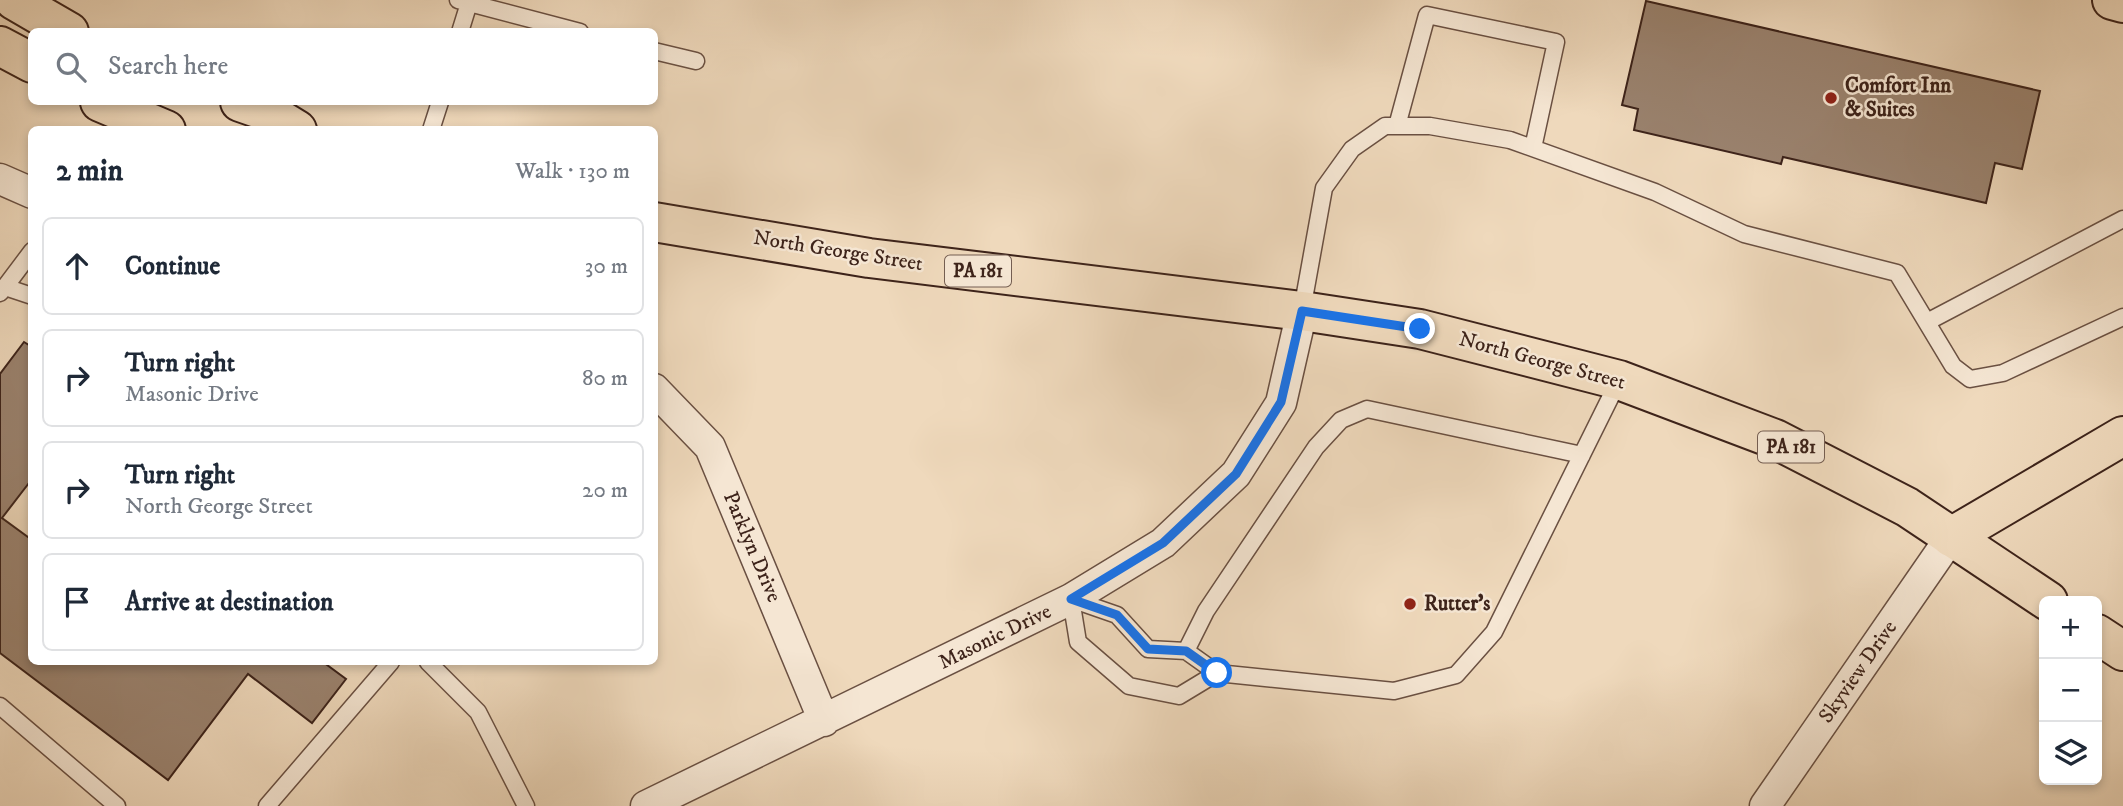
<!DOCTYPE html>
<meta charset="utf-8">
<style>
:root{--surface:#fff;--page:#f6f6f7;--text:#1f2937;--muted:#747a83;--line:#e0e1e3}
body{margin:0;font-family:"IM FELL DW Pica",serif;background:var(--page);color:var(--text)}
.controls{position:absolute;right:21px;bottom:21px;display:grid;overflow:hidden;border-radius:10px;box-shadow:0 4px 10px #0003}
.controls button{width:63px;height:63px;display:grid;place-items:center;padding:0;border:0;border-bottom:2px solid var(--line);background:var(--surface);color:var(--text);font:35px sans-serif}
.stop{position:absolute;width:21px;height:21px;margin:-16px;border:5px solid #1a73e8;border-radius:50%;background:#fff}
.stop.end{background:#1a73e8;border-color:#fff;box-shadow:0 2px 7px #0008}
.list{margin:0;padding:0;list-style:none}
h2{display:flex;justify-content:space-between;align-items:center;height:91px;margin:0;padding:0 28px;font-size:30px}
h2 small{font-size:23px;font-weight:400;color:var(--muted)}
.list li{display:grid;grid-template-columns:46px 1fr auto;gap:21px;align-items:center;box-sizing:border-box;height:98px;margin:0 14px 14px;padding:0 14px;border:2px solid var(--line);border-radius:10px}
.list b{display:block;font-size:26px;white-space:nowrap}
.list p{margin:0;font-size:23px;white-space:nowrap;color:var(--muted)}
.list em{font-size:23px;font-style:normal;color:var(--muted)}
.icon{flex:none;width:38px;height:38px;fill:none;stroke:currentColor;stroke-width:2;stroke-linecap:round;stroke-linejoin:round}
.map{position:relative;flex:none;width:2123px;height:806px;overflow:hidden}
.search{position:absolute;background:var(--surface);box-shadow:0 4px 10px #0003;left:28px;top:28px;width:630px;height:77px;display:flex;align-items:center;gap:18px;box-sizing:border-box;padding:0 24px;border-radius:10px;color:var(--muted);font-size:26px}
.panel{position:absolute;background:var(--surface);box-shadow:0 4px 10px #0003;left:28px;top:126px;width:630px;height:539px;border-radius:10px}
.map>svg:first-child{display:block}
.building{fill:#9a826e;stroke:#3d231a;stroke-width:2}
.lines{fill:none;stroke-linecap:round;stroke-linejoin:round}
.service-casing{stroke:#6a5042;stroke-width:19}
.minor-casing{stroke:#6a5042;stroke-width:33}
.primary-casing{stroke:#3d231a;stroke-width:42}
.motorway-casing{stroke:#3d231a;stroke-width:42}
.service{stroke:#f5e6d3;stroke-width:16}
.minor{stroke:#f5e6d3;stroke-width:30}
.primary{stroke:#efd9bc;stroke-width:38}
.motorway{stroke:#efd9bc;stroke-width:38}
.route{stroke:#1a73e8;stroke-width:9}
.poi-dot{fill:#8f2418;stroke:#f5e6d3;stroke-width:2.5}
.labels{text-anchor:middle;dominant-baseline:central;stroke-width:5;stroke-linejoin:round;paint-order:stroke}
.shield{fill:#f5e6d3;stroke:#745e52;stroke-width:2}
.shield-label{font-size:19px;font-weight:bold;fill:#3d231a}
.poi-label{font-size:21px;font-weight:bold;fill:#3d231a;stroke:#f5e6d3;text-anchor:start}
.street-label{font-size:21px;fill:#3d231a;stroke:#f5e6d3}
</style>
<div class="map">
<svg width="2123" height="806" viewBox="0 0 2123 806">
<rect width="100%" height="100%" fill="#efd9bc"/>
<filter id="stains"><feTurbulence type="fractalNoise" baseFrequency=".00286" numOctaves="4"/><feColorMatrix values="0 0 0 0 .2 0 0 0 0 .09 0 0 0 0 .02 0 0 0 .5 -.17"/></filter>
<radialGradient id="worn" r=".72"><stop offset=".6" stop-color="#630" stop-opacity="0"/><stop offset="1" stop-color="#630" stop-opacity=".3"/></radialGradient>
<path class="building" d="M1646,1L2040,91L2022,169L1995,163L1986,203L1783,157L1781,164L1634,130L1638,109L1622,105Z
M24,342L32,347V479L2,518L32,540V662H323L346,679L312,723L248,674L168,780L0,653V374Z"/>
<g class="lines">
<g class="service-casing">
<path id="service" d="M458,0L580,32
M460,32L469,3
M654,51L696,61
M1397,126L1427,15L1556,42L1533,148
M431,130L440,102
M5,287L32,251
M0,293L5,287L32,296
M1302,310L1324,188L1352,149L1385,126H1430L1510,140L1655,192L1744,234L1897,273L1953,366L1970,379L2003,373L2123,317
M1927,322L2123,219
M1186,651L1206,611L1316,447L1341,420L1367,409L1582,455
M428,662L478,712L526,806
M1217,673L1179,696L1129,686L1078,642L1071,599L1117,615L1148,649L1186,651L1217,673L1394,691L1456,675L1494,632L1619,380
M0,706L117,806
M267,806L391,662"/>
</g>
<g class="minor-casing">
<path id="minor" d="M0,179L32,193
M654,389L710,447L824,721
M646,806L1071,599L1163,543L1236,474L1281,403L1302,311
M1765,806L1951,537"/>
</g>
<g class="primary-casing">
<path id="primary" d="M14,0L69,32
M0,46L32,63
M100,102L166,130
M240,102L266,111L297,130
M654,222L869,258L1302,311L1420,329L1619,380L1775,439L1907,507L2048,601
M2097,634L2123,651"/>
</g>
<g class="motorway-casing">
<path id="motorway" d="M2112,0L2123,3
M1951,537L2123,436"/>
</g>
<use href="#service" class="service"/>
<use href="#minor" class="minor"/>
<use href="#primary" class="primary"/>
<use href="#motorway" class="motorway"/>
</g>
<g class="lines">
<path class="route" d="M1217,673L1186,651L1148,649L1117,615L1071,599L1163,543L1236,474L1281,402L1302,311L1420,329"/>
</g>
<g class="poi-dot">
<circle cx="1831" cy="98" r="7"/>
<circle cx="1410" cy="604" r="7"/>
</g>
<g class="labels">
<g class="shield">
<rect x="945" y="255.5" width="66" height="31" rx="5"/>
<rect x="1758" y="431.5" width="66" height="31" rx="5"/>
</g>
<g class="shield-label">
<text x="978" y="271">PA 181</text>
<text x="1791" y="447">PA 181</text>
</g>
<g class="poi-label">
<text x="1845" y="86">Comfort Inn<tspan x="1845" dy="24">&amp; Suites</tspan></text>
<text x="1424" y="604">Rutter's</text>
</g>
<g class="street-label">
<text transform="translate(838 251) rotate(9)">North George Street</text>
<text transform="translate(1542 361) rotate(15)">North George Street</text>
<text transform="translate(752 547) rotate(67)">Parklyn Drive</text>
<text transform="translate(995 637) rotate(-26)">Masonic Drive</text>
<text transform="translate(1858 672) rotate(-55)">Skyview Drive</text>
</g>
</g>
<rect width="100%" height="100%" filter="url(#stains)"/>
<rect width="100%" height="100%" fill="url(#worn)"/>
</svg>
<div class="controls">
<button>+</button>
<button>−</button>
<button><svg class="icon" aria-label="layers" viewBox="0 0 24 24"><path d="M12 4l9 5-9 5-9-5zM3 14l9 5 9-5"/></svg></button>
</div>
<div class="stop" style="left:1217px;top:673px"></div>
<div class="stop end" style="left:1420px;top:329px"></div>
<div class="search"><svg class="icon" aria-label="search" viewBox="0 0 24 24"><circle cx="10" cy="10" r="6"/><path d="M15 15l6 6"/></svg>Search here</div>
<section class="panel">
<h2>2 min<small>Walk · 130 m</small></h2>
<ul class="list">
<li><svg class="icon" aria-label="ahead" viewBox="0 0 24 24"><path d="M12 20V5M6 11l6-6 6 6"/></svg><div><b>Continue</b></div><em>30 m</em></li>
<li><svg class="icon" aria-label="right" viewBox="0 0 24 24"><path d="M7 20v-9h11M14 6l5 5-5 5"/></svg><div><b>Turn right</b><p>Masonic Drive</p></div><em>80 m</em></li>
<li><svg class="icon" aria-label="right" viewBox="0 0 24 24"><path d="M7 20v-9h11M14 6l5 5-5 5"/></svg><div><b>Turn right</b><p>North George Street</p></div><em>20 m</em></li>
<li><svg class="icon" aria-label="arrive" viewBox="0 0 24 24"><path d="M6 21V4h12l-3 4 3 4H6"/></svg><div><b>Arrive at destination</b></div></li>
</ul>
</section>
</div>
